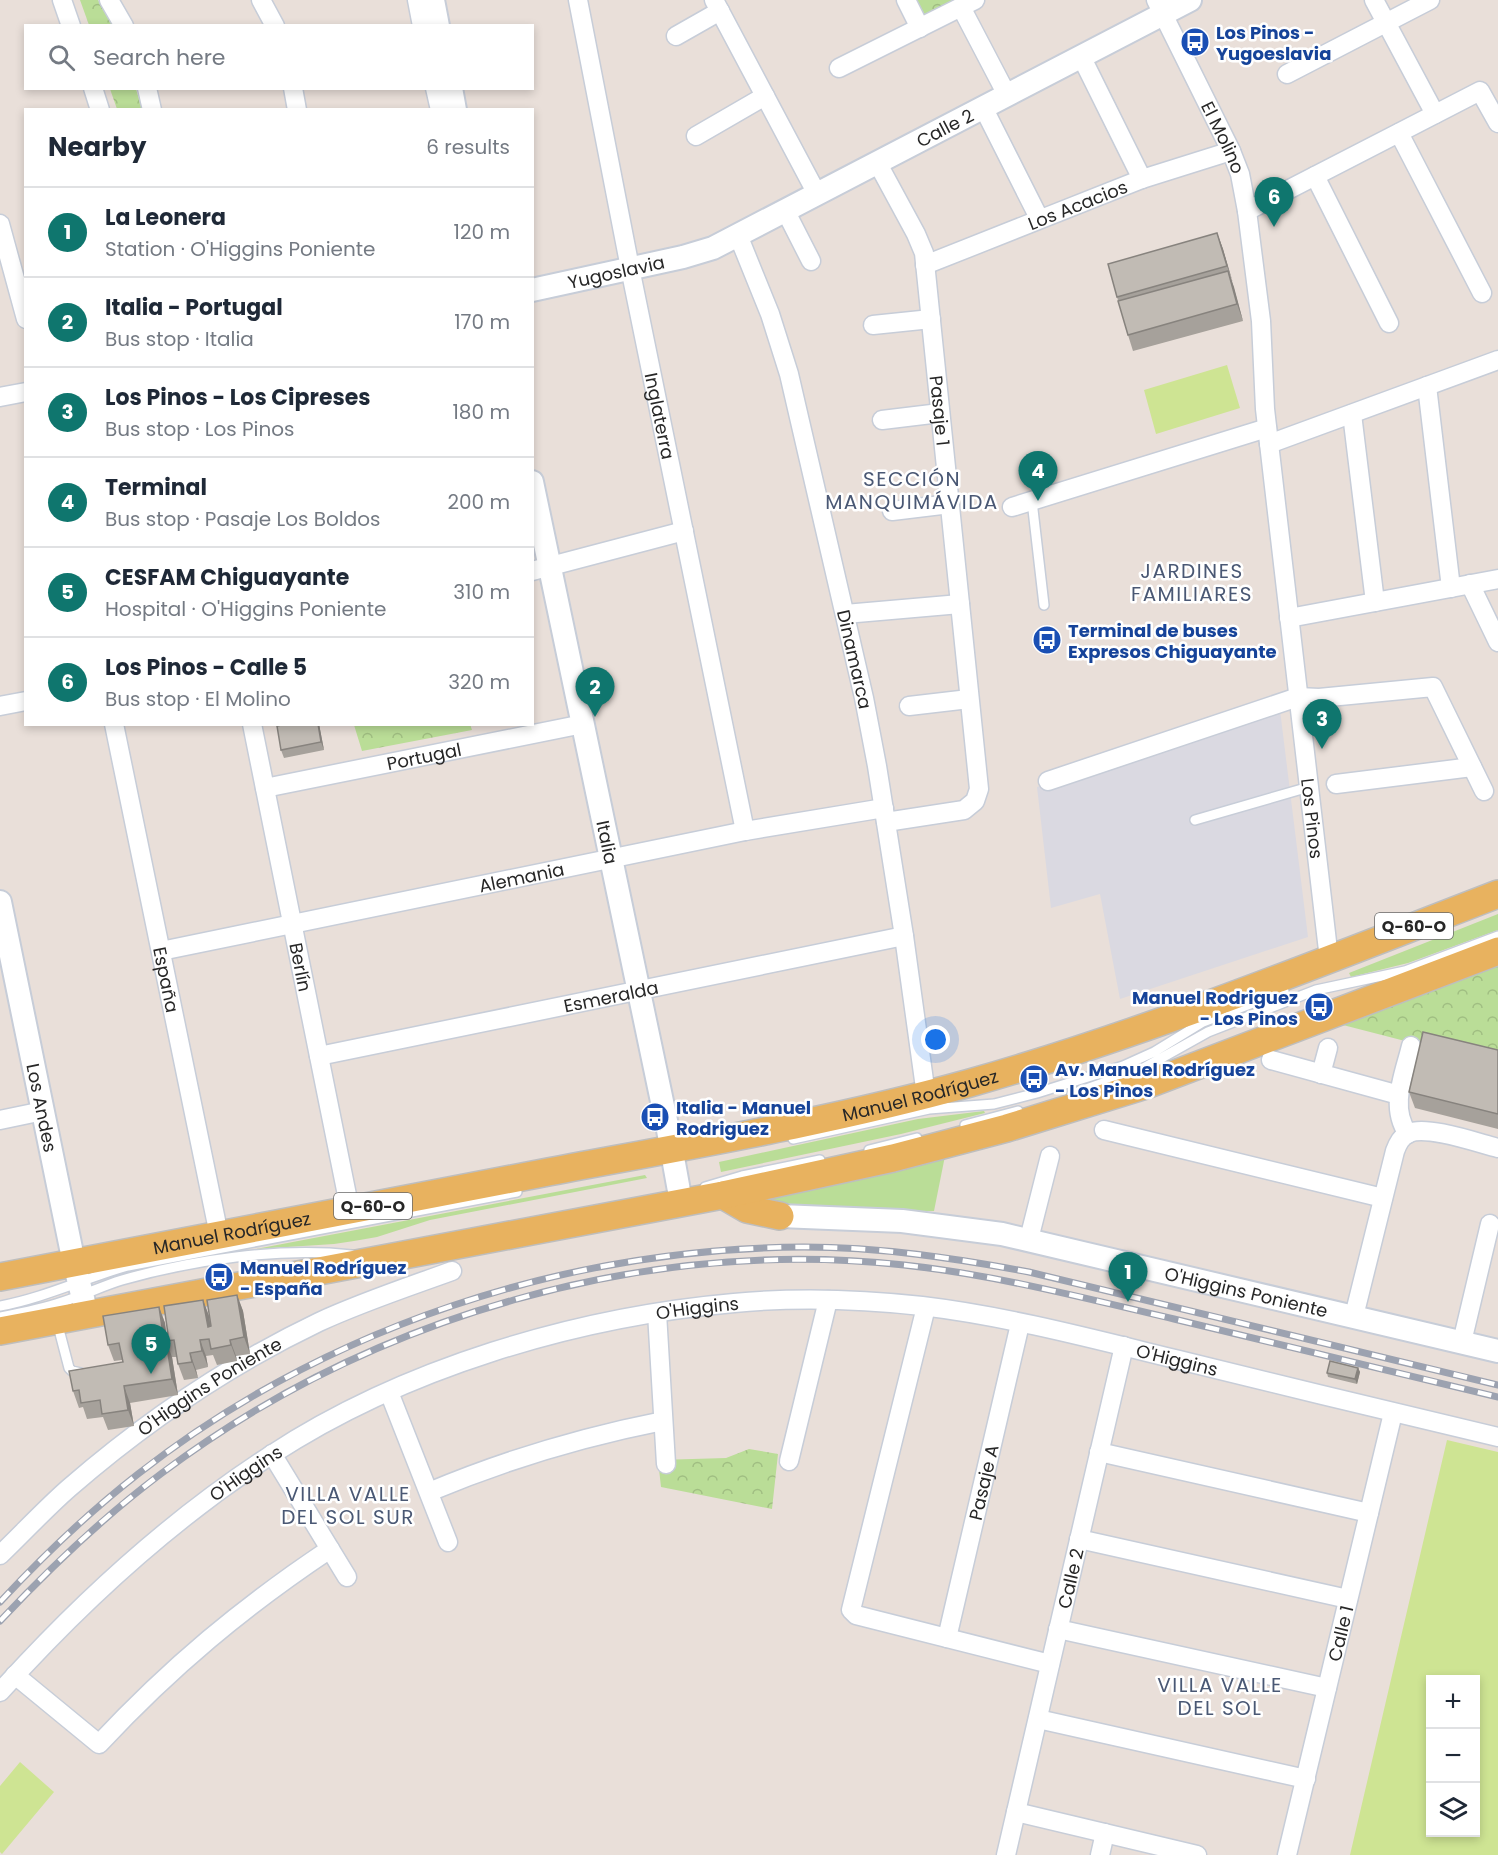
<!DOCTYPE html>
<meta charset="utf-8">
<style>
:root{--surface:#fff;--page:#f6f6f7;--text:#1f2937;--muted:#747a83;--line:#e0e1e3;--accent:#0f766e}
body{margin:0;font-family:Poppins,sans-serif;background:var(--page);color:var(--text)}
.controls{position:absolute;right:18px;bottom:18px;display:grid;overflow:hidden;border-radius:0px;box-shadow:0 3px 9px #0003}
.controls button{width:54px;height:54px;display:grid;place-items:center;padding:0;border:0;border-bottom:2px solid var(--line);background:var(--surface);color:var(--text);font:30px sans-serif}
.you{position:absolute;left:936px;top:1040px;width:21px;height:21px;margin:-15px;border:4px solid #fff;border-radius:50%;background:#1a73e8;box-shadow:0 0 0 9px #1a73e833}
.badge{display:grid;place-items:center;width:39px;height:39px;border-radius:50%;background:var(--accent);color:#fff;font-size:20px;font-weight:700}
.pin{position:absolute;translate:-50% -50px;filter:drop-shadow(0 2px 3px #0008)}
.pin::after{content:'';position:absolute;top:32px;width:21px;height:18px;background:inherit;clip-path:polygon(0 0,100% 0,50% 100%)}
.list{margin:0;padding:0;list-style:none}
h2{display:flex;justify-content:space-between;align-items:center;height:78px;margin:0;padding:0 24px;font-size:26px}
h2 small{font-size:20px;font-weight:400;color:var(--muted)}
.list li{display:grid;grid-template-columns:39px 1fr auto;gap:18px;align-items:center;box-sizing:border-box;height:90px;padding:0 24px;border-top:2px solid var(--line)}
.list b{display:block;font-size:22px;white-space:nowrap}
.list p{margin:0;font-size:20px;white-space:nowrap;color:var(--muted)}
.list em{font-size:20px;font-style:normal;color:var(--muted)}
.icon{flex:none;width:33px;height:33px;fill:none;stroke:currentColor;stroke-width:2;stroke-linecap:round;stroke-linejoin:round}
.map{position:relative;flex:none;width:1498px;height:1855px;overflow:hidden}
.search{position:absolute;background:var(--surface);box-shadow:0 3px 9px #0003;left:24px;top:24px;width:510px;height:66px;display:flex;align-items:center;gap:15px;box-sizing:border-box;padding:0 21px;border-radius:0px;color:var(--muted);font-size:22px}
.panel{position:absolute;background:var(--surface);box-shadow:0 3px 9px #0003;left:24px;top:108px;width:510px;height:618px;border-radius:0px}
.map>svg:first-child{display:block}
.industrial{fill:#dad9e1}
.grass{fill:#badd97}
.park{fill:url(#park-crowns)}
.pitch{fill:#cee493;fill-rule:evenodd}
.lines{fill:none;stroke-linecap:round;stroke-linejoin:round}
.service-casing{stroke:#c7cdd8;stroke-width:12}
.minor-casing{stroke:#c7cdd8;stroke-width:21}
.tertiary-casing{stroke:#c7cdd8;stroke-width:26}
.primary-casing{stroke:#bebebe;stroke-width:30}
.service{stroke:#fff;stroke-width:9}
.minor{stroke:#fff;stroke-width:18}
.tertiary{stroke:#fff;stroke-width:22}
.primary{stroke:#e8b25f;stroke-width:27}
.rail-casing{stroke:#9ca2b0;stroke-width:7}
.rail{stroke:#fff;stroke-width:4.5;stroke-dasharray:14;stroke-linecap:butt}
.wall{fill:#a6a19b}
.shaded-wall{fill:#87837e}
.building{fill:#c1bbb4;stroke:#87837e;stroke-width:1.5}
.labels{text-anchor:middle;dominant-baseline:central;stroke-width:5;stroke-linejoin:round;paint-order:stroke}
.shield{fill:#fff;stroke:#686868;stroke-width:1.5}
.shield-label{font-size:16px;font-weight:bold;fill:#272727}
.transit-label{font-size:18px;font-weight:bold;fill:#164399;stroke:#fff;text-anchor:start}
.street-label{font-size:18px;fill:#272727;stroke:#fff}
.neighbourhood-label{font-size:20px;letter-spacing:1.5px;fill:#4a5874;stroke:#fff}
</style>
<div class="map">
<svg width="1498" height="1855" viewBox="0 0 1498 1855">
<defs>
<pattern id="park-crowns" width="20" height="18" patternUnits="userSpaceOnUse" patternTransform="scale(1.5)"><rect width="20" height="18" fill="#badd97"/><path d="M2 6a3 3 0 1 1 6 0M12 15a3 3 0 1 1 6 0" fill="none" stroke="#a0be82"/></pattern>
</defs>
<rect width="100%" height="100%" fill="#e9dfd9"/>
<path class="industrial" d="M1280,710L1308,937L1120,999L1100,894L1051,908L1037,787Z"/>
<path class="grass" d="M1498,914V930L1408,963L1351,977L1349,973Z
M984,1111L985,1113L901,1134L721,1172L719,1162L918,1119Z
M945,1156L934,1211L775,1210L747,1204Z
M645,1175L647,1178L430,1220L377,1237L354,1241L334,1244L256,1249Z"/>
<path class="park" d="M80,0H98L112,25H89Z
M911,0H961L922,20Z
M110,89H136L142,109H117Z
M470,724L472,730L362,751L354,725Z
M1498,966V1065L1343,1025Z
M749,1449L778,1454L772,1509L661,1487L658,1460L726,1458Z"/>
<path class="pitch" d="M1227,365L1240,408L1156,434L1144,390Z
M1447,1440L1498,1452V1855H1350ZM1430,1680H1476V1832H1430Z
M20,1762L54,1792L2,1854L0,1852V1786Z"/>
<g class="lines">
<g class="service-casing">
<path id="service" d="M1032,501L1044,605
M1195,820L1309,787
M1072,1094L1140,1070L1208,1032L1316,990L1405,971L1498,936
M965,1125L1018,1111
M793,1139L929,1109L994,1104L1037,1093L1123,1066L1154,1052L1203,1022L1284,991
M869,1150L917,1138
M705,1187L742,1176L820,1160
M0,1306C44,1298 85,1278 128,1266L517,1192
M0,1317C21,1313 42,1309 62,1302C82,1296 102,1286 122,1280C192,1260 279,1247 352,1255
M57,1322L69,1368L72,1371L81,1373"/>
</g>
<g class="minor-casing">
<g id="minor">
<path d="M62,0L71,26"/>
<path d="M109,0L124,26"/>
<path d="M261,0L275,26"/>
<path d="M417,0L422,26"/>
<path id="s1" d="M578,0L630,268L745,831"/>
<path d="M714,0L817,194"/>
<path d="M906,0L920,28"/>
<path id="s2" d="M1156,0L1231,151L1240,174L1247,211L1261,321L1265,409L1329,959"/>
<path d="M1374,0L1435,114"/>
<path d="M961,7L1007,95"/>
<path d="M676,36L720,11"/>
<path d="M1081,56L1142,179"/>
<path d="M839,68L975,0"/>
<path d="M1287,74L1430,0"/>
<path d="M93,88L100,110"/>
<path d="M147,88L152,110"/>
<path d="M293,88L297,110"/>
<path d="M435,88L440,110"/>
<path d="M983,107L1039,218"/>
<path d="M1399,133L1482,293"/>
<path d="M696,136L765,96"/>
<path id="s3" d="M877,162L916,234L924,253L979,789L975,801L964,810L886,822"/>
<path d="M1315,176L1389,323"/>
<path d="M785,210L811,261"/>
<path d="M1247,211L1480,91L1498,123"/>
<path d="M0,224L26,319"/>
<path id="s4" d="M738,235L770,314L789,374L864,698L877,766L904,936L926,1095"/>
<path id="s5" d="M925,265L1142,179L1231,151"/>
<path d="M873,325L931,319"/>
<path d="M1427,386L1451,588"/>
<path d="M0,397L26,392"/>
<path d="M1352,414L1375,602"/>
<path d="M882,420L940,413"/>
<path d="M1269,444L1498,360"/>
<path d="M1012,507L1267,428"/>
<path d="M892,511L950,504"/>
<path d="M532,571L684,531"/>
<path d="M1470,584L1498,642"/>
<path d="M845,614L960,604"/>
<path d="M1289,618L1498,579"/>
<path d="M0,706L26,701"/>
<path d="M909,706L969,699"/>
<path id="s6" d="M114,724L219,1235"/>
<path id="s7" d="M252,724L350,1210"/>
<path d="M1048,781L1298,697L1319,698L1433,687L1484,791"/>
<path d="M1336,784L1472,767"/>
<path id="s8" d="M265,788L583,724"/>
<path id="s9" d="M161,951L745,831L884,808"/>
<path id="s10" d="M319,1056L904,936"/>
<path d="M1271,1060L1399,1095"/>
<path d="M1321,1074L1328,1048"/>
<path d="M0,1120L43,1111"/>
<path d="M1104,1130L1383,1198"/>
<path d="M1408,1134C1389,1107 1404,1075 1411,1046"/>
<path d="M1029,1239L1050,1156"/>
<path d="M926,1307L851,1610L856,1615L1050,1664"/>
<path d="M657,1313L666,1464"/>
<path d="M1354,1316L1395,1151C1398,1143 1401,1137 1409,1133C1427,1125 1478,1143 1498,1148"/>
<path d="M1462,1342L1490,1224"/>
<path d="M389,1392L448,1542"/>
<path d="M1099,1452L1369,1513"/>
<path d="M272,1454L347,1577"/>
<path d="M789,1461L828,1300"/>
<path d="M429,1492C505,1460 582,1437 663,1421"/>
<path d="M1079,1539L1348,1599"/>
<path id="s11" d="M0,1555C23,1533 45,1509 69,1488C145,1422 229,1365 319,1322C362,1302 408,1287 452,1271"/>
<path d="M1058,1629L1327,1688"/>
<path id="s12" d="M947,1638L1020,1324"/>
<path d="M15,1675L99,1744C171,1667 243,1607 330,1549"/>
<path id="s13" d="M0,1692C81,1602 169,1521 271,1455C404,1368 576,1317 734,1303C796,1297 860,1299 922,1306C1007,1316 1097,1340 1179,1360C1285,1386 1392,1412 1498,1437"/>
<path d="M1038,1719L1306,1779"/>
<path d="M1016,1812L1197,1855"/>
<path id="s14" d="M1006,1855L1124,1346"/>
<path d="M1100,1855L1105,1833"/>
<path id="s15" d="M1287,1855L1393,1413"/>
</g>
</g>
<g class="tertiary-casing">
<g id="tertiary">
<path d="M433,0L438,26"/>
<path d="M451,88L455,110"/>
<path id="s16" d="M532,290L683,257L713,248L1190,0"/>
<path id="s17" d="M532,482L668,1130L681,1202"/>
<path id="s18" d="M0,902L74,1263L87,1314"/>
<path id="s19" d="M780,1216L902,1221L1002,1234L1498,1351"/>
</g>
</g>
<g class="primary-casing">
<g id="primary">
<path d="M723,1195L747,1209L780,1216"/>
<path id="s20" d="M0,1277C181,1242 362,1208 543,1173C686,1146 830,1122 970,1083C1150,1032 1324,961 1498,894"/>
<path d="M0,1331L723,1195L893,1158L1007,1128L1146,1085L1498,951"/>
</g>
</g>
<use href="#service" class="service"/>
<use href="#minor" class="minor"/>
<use href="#tertiary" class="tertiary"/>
<use href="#primary" class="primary"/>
<g class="rail-casing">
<path id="rail" d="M0,1602C43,1556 88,1513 138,1474C326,1327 566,1248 804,1247C880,1247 954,1258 1029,1272L1498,1385
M0,1621C50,1568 103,1517 162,1473C370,1317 644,1237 904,1265C996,1275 1084,1298 1174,1319C1282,1345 1390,1371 1498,1397"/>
</g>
<use href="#rail" class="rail"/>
</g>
<path class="wall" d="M1217,233L1223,249L1243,321L1133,351L1128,335L1117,297Z
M286,724H319L324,750L284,758L281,750Z
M1498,1050V1129L1415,1108L1409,1092Z
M237,1295L243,1311L250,1354L236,1356L237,1361L217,1365L213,1355L206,1356L208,1367L196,1370L198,1378L184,1380L178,1364L177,1357H172L178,1395L130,1403L134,1426L108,1430L103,1417L87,1419L83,1407L79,1408L73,1391L123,1362L122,1360L114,1361L108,1345L159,1307L165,1323L166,1334H168L203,1300L209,1316L211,1326Z
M1358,1368L1360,1372L1357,1384L1328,1377L1327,1373Z"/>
<path class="shaded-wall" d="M1217,233L1223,249L1233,283L1227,266Z
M1228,271L1234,287L1243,321L1237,304Z
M318,724H319L324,750L321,742Z
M237,1295L243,1311L250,1354L244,1337Z
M203,1300L209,1316L213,1343L208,1327Z
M159,1307L165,1323L167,1341H166L172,1357L178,1395L172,1379Z
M200,1340L206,1356L208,1367L202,1351Z
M230,1340L236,1356L237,1361L231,1345Z
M190,1353L196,1370L198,1378L192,1362Z
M1358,1368L1360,1372L1357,1384L1355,1379Z
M124,1386L130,1403L134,1426L128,1410Z"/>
<path class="building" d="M1217,233L1227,266L1117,297L1108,264Z
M1228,271L1237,304L1128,335L1118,301Z
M286,724H318L321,742L281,750L277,726Z
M1423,1032L1498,1050V1114L1409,1092Z
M237,1295L244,1337L230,1340L231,1345L211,1349L209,1339L200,1340L202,1351L190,1353L192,1362L178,1364L174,1340L166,1341L172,1379L124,1386L128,1410L102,1414L100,1400L81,1403L79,1390L73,1391L69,1371L123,1362L119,1343L108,1345L103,1316L159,1307L163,1334H168L164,1306L203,1300L208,1327L211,1326L207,1300Z
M1330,1361L1358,1368L1355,1379L1327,1373Z"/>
<defs>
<g id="bus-disc" transform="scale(1.5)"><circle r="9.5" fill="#1a4fb4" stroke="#fff"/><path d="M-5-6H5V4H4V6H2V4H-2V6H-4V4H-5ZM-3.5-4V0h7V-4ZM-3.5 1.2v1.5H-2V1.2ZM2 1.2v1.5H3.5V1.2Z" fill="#fff"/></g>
</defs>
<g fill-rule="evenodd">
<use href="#bus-disc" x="1195" y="42"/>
<use href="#bus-disc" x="1047" y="640"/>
<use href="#bus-disc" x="1319" y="1007"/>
<use href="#bus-disc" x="1034" y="1079"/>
<use href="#bus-disc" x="655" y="1117"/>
<use href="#bus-disc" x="219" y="1277"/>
</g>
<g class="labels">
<g class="shield">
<rect x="1375" y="913" width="78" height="26" rx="4.5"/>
<rect x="334" y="1193" width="78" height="26" rx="4.5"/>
</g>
<g class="shield-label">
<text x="1414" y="926">Q-60-O</text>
<text x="373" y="1206">Q-60-O</text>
</g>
<g class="transit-label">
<text x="1216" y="32">Los Pinos -<tspan x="1216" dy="21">Yugoeslavia</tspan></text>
<text x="1068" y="630">Terminal de buses<tspan x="1068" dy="21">Expresos Chiguayante</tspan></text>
<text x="1298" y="997" text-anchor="end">Manuel Rodriguez<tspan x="1298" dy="21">- Los Pinos</tspan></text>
<text x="1055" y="1069">Av. Manuel Rodríguez<tspan x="1055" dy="21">- Los Pinos</tspan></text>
<text x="676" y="1107">Italia - Manuel<tspan x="676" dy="21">Rodriguez</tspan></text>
<text x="240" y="1267">Manuel Rodríguez<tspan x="240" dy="21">- España</tspan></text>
</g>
<g class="street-label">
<text stroke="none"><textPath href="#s16" startOffset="447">Calle 2</textPath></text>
<text stroke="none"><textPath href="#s2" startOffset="153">El Molino</textPath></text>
<text stroke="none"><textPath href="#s5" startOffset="164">Los Acacios</textPath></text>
<text stroke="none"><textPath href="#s16" startOffset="86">Yugoslavia</textPath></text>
<text stroke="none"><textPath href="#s3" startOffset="261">Pasaje 1</textPath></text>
<text stroke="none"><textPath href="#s1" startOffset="424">Inglaterra</textPath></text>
<text stroke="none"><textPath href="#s4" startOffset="441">Dinamarca</textPath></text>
<text stroke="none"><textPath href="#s8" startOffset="162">Portugal</textPath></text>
<text stroke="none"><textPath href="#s2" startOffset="842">Los Pinos</textPath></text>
<text stroke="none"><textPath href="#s17" startOffset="368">Italia</textPath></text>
<text stroke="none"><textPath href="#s9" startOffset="368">Alemania</textPath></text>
<text stroke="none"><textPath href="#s7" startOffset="248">Berlín</textPath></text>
<text stroke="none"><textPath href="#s6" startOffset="261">España</textPath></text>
<text stroke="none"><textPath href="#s10" startOffset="298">Esmeralda</textPath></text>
<text stroke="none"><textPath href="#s20" startOffset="938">Manuel Rodríguez</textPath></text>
<text stroke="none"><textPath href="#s18" startOffset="210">Los Andes</textPath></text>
<text stroke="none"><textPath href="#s20" startOffset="236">Manuel Rodríguez</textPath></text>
<text stroke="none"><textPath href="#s19" startOffset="474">O'Higgins Poniente</textPath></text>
<text stroke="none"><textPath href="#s13" startOffset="816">O'Higgins</textPath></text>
<text stroke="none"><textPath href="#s13" startOffset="1302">O'Higgins</textPath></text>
<text stroke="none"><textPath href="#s11" startOffset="270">O'Higgins Poniente</textPath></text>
<text stroke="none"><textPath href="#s13" startOffset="330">O'Higgins</textPath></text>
<text stroke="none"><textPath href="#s12" startOffset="160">Pasaje A</textPath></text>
<text stroke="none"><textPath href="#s14" startOffset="284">Calle 2</textPath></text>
<text stroke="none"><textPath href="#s15" startOffset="228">Calle 1</textPath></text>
</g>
<g class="neighbourhood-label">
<text x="912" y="479">SECCIÓN<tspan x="912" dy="23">MANQUIMÁVIDA</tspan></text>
<text x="1192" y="571">JARDINES<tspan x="1192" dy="23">FAMILIARES</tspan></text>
<text x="348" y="1494">VILLA VALLE<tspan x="348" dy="23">DEL SOL SUR</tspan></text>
<text x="1220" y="1685">VILLA VALLE<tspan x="1220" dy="23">DEL SOL</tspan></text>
</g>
</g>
</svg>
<div class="controls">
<button>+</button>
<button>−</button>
<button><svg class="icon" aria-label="layers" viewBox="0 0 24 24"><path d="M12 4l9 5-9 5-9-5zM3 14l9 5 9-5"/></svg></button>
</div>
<div class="you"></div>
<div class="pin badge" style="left:1128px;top:1302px">1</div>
<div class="pin badge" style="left:595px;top:717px">2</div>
<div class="pin badge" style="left:1322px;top:749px">3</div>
<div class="pin badge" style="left:1038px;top:501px">4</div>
<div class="pin badge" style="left:151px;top:1374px">5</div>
<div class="pin badge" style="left:1274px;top:227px">6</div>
<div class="search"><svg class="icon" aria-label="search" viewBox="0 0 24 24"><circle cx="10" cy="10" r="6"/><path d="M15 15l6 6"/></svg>Search here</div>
<section class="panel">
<h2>Nearby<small>6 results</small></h2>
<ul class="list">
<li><span class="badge">1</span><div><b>La Leonera</b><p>Station · O'Higgins Poniente</p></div><em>120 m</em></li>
<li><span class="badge">2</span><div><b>Italia - Portugal</b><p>Bus stop · Italia</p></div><em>170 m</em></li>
<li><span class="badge">3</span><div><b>Los Pinos - Los Cipreses</b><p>Bus stop · Los Pinos</p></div><em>180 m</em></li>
<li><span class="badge">4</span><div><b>Terminal</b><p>Bus stop · Pasaje Los Boldos</p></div><em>200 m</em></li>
<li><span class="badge">5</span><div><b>CESFAM Chiguayante</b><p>Hospital · O'Higgins Poniente</p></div><em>310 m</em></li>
<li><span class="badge">6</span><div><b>Los Pinos - Calle 5</b><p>Bus stop · El Molino</p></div><em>320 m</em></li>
</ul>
</section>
</div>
